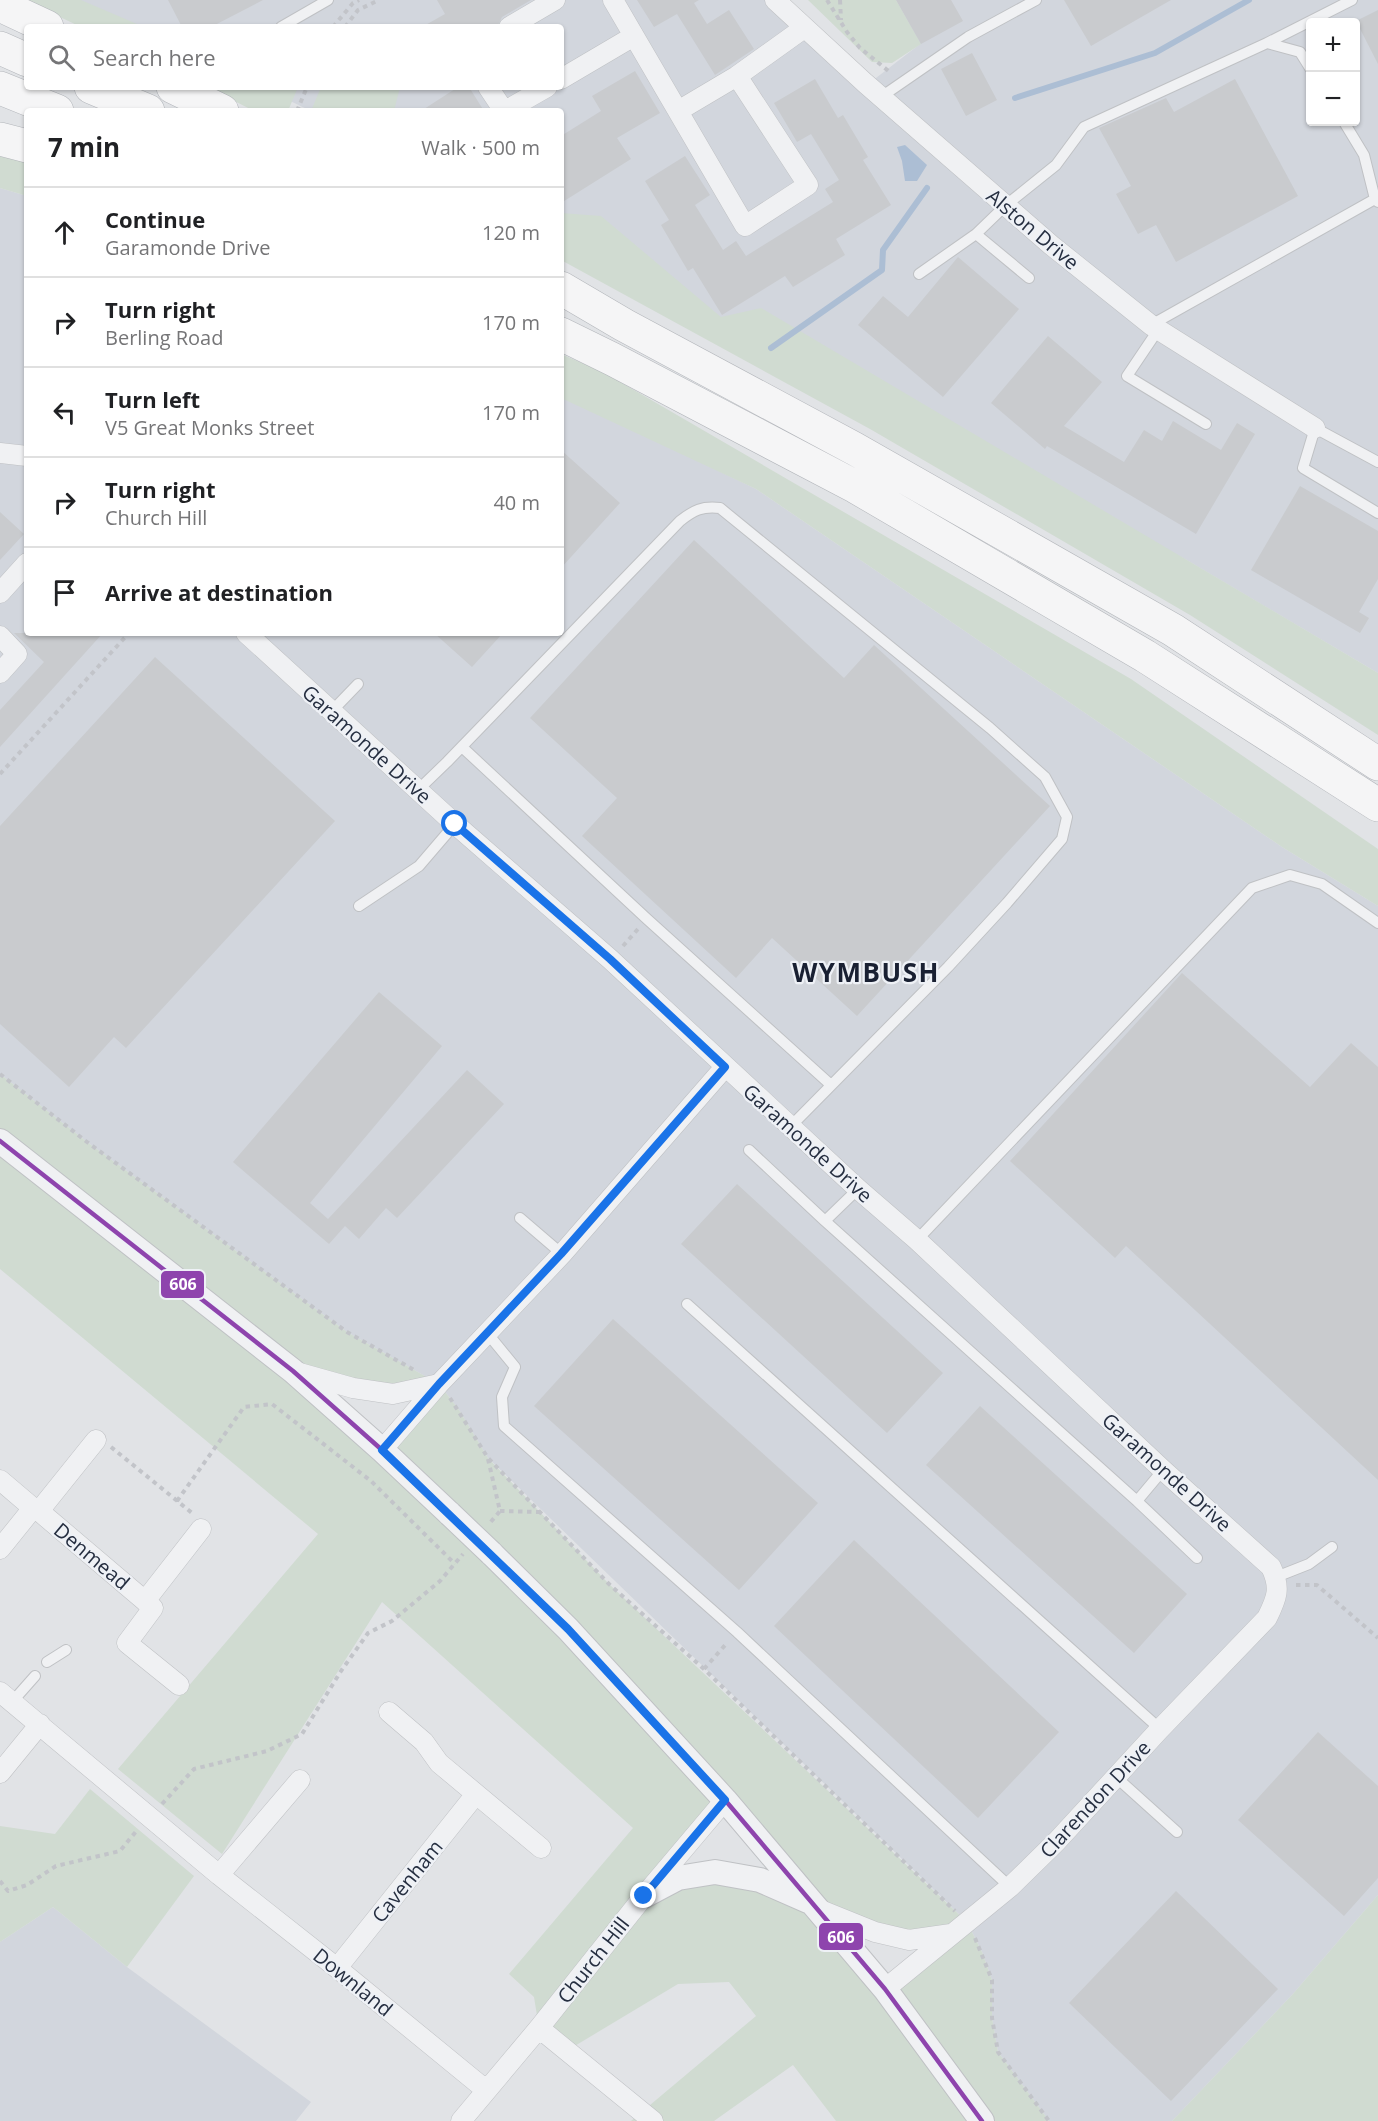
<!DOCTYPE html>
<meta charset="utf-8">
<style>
:root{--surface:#fff;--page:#f6f6f6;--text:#202124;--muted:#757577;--line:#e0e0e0}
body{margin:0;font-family:"Open Sans",sans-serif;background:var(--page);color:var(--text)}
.controls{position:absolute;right:18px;top:18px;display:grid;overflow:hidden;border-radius:6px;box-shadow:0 2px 4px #0004}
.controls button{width:54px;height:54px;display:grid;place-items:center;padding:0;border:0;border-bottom:2px solid var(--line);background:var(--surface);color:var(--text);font:30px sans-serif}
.stop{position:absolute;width:18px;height:18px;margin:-14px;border:4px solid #1a73e8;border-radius:50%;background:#fff}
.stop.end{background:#1a73e8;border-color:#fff;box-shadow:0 2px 6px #0008}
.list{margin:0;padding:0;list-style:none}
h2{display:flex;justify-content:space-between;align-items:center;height:78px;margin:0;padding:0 24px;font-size:26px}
h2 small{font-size:20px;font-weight:400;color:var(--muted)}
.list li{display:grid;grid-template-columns:39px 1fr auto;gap:18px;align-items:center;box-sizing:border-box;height:90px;padding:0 24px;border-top:2px solid var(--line)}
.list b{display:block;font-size:22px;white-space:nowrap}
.list p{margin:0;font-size:20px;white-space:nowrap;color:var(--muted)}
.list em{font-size:20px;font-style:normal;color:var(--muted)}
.icon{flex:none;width:33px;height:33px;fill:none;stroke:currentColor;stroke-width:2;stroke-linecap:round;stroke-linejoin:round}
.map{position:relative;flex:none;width:1378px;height:2121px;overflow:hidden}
.search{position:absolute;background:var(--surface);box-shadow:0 2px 4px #0004;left:24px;top:24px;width:540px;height:66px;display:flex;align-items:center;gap:15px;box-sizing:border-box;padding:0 21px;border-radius:6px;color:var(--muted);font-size:22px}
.panel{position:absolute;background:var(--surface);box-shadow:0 2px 4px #0004;left:24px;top:108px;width:540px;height:528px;border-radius:6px}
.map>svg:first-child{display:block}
.built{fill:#d2d6dd;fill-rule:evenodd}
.green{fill:#d0dbd1;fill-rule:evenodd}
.water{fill:#acbed4}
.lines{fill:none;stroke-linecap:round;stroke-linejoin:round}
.stream{stroke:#acbed4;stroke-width:6}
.building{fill:#c9cbce}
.service-casing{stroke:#bfc1c4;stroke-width:12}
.minor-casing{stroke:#bfc1c4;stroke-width:21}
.tertiary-casing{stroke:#bfc1c4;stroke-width:26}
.trunk-casing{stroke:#b3b6bb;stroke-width:34}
.path{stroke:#c2c4c9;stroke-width:4;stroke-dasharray:4.5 4.5;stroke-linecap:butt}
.service{stroke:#f0f1f3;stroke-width:10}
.minor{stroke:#f0f1f3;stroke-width:20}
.tertiary{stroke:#f0f1f3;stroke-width:24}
.trunk{stroke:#f5f5f6;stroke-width:33}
.tertiary-bridge-casing{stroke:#bfc1c4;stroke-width:26;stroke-linecap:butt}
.tertiary-bridge{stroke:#f0f1f3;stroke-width:24}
.bus-1-casing{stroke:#eef1f6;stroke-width:9}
.bus-1{stroke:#8e44ad;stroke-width:4.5}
.route{stroke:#1a73e8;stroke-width:8}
.labels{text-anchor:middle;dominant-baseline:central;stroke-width:4.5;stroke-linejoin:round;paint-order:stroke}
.street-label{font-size:20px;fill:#262f41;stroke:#eef1f6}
.district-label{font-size:26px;font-weight:bold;letter-spacing:1.5px;fill:#192032;stroke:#eef1f6}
.line-badge{stroke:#eef1f6;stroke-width:2}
.badge-label{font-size:16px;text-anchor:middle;font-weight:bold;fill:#fff}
</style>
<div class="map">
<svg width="1378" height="2121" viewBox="0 0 1378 2121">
<rect width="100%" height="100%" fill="#e1e3e6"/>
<path class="built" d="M76,0H773L863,88L920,44L896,0H1378V673L1185,559L561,240V111H311L261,87H561V27H133ZM1310,22H1356V122H1310Z
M0,188L27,196V633H561V395L756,489L1282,847L1378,906V1895L1292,1995L1172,2121H1049L998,2052L992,2018V1980L982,1952L967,1922L488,1458L459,1410L439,1384L347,1332L87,1142L0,1074Z
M53,1907L127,1967L311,2102L296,2121H0V1942Z"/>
<path class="green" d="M24,0H81L144,27H81Z
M808,0H896L921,44L892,63L872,62Z
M207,87H298L288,111H254Z
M321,87H400L394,111H311Z
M0,155L27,163V196L0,188Z
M561,213L601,216L721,317L761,308L1378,673V735L1190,615L870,429L561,260Z
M561,354L603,372L1131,679L1378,849V906L1282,847L756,489L561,398Z
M0,1074L87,1142L347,1332L439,1384L459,1410L488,1458L609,1584L967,1922L982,1952L992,1980V2018L998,2052L1049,2121H836L793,2065L714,2121H631L756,2016L729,1982L678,1984L568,2050L539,2028L534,1997L509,1974L633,1828L382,1602L222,1854L118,1769L318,1534L0,1269ZM295,1372L353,1388L438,1385L382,1449ZM725,1800L811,1902L715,1872L645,1895ZM820,1910L909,1940L952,1935L885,1988Z
M90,1789L194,1876L127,1967L53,1907L0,1942V1826L55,1834Z
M1378,1895V2121H1172L1292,1995Z"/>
<path class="water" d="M905,145L927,165L917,181H905L902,161L897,147Z"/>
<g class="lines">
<path class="stream" d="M1015,98L1155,53L1249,0
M771,348L882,270L883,250L927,188"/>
</g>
<path class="building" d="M168,0H263L211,27H182Z
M437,0H531L502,17L497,27H422L445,14Z
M637,0H699L694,3L707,24L729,10L754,49L715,75L677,14L654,27Z
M896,0H951L963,21L921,44Z
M1064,0H1171L1091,46Z
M1378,10V64L1356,21Z
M972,53L997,100L966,116L941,69Z
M635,71L660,113L617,138L631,159L561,203V136L601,111L592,96Z
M815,79L838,118L843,115L868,157L863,160L891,205L836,239L845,255L793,287L785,276L722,315L693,268L688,271L661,225L669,220L645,181L685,156L710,195L695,205L723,250L736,241L746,256L833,202L825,189L839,180L811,134L797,142L774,103Z
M1235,79L1298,196L1176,262L1156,225L1138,234L1116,194L1131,186L1099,128L1166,98L1174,112Z
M458,87H469L484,111H421Z
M958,257L1019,309L943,397L858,325L883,296L908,317Z
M1048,336L1102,382L1064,426L1124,462L1144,430L1162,441L1173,421L1221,450L1237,423L1255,434L1196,534L1047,446L1045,449L991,403Z
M561,450L620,503L561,568Z
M1300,486L1378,531V579L1359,612L1369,618L1360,633L1251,570Z
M0,512L24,534L0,560Z
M694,540L844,678L874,645L1050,806L857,1016L772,938L736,978L582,836L617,798L530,718Z
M14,633H103L0,747V710L44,662Z
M434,633H503L472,667Z
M155,657L335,821L126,1048L114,1037L69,1087L0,1024V826Z
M1182,973L1310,1087L1351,1043L1378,1067V1480L1126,1246L1115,1258L1010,1161Z
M379,992L442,1046L310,1203L328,1219L467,1070L504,1104L397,1218L386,1208L359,1239L345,1226L329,1244L233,1162Z
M737,1184L943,1373L887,1433L681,1244Z
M613,1319L818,1503L739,1590L534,1406Z
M980,1406L1187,1594L1134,1653L926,1465Z
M854,1540L1059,1732L978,1818L774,1626Z
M1318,1732L1378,1786V1878L1344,1916L1238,1820Z
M1176,1891L1278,1989L1171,2101L1069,2003Z"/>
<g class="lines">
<g class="service-casing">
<path id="service" d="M281,27L328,0
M1267,43L1352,0
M881,97L968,37L1036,0
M1344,122L1364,155L1375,199
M976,234L1029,278
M919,274L976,234L1005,206L1056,165L1084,127L1267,43L1300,52L1310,68
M1151,325L1375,199L1378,202
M1158,330L1127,376L1206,424
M1378,462L1315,428L1303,468L1378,513
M331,712L358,684
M462,747L647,919L831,1085
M418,790L447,762L680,521C694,510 702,506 720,508L990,728L1045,777L1067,817L1062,839L1007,903L948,967L791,1126
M359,906L419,866L455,824
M749,1150L825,1221
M858,1189L825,1221L1137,1501
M520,1218L562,1254
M917,1240L1252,888L1290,875L1322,884L1378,923
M687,1304L1160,1729
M488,1334L515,1367L502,1397L504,1426L737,1632L1010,1887
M1163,1470L1137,1501L1197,1558
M1276,1577L1309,1564L1332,1547
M47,1662L66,1650
M12,1702L35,1676
M1117,1778L1177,1832"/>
</g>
<g class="minor-casing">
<path id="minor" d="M613,0L634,36
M775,0L865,83L1051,245L1151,325L1315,428
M509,27L555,0
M561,79L634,36L745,226L808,185L737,76L804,28
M488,87L504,111
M505,111L547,87
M678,111L737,76
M0,453L27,456
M0,593L27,563
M246,633L455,824L610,959L858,1189L917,1240L1163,1470L1271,1567C1281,1588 1277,1598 1267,1618L1160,1729L1057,1841L1010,1887L885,1989
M0,636L17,654L0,673
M296,1372L353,1388L393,1394L439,1384
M382,1450L439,1384L562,1254L725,1067
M0,1480L33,1508L0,1549
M33,1508L39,1511L96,1440
M39,1511L145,1601L201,1529
M145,1601L153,1608L127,1643L179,1685
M0,1692L219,1875L337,1968L486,2090
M389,1712L424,1742L439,1763L541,1848
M0,1773L40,1724
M219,1875L300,1780
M818,1909L875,1932L909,1940L951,1934
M337,1968L476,1794
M539,2028L653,2121
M461,2121L539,2028L644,1896L725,1800"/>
</g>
<g class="tertiary-casing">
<path id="tertiary" d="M0,1141L293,1371L382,1450L450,1514
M491,1553L568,1629L725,1800L885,1989L982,2121
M644,1896L678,1878L715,1872L760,1880L808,1901"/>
</g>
<g class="trunk-casing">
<path id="trunk" d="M0,5L47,27
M0,48L27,60
M91,87L148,111
M173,87L222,111
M0,88L57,111
M0,139L27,146
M561,288L624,325L855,449L1173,630L1378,764
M561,334L612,359L856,487L1145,656L1378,805"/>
</g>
<path class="path" d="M827,0L847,32L860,48L891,73
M840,0L841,20
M333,27L353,3L359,0
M345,27L358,10L379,0
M297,111L307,87
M0,774L129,633
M623,946L638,929
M0,1074L87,1142L347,1332L414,1370
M450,1398L488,1458L609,1584L704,1669L955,1911
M111,1447L192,1513
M488,1459L500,1511L489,1524
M177,1501L244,1407L272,1404L371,1481L455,1564
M500,1511L541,1512
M1296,1585H1317L1378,1638
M704,1669L727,1643
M162,1804L194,1769L267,1751L302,1734L341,1671L368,1633L392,1621L440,1581L463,1554
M0,1881L8,1891L27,1885L56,1866L120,1851L138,1829
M975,1938L992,1980V2018L998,2052L1049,2121"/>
<use href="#service" class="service"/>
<use href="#minor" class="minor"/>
<use href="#tertiary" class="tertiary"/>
<use href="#trunk" class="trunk"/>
<g class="tertiary-bridge-casing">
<path id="tertiary-bridge" d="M450,1514L491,1553"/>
</g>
<use href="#tertiary-bridge" class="tertiary-bridge"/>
<g class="bus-1-casing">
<path id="bus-1" d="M0,1141L293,1371L382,1450L568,1629L725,1800L885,1989L982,2121"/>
</g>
<use href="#bus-1" class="bus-1"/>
</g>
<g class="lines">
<path class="route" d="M455,824L610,959L725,1067L561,1254L439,1384L382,1450L568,1629L725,1800L644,1896"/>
</g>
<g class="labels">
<g class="street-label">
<text transform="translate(1033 229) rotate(40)">Alston Drive</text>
<text transform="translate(367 744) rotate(42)">Garamonde Drive</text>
<text transform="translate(808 1143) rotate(42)">Garamonde Drive</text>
<text transform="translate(1167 1472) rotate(42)">Garamonde Drive</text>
<text transform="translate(92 1556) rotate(40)">Denmead</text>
<text transform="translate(1095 1799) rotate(-47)">Clarendon Drive</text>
<text transform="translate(407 1881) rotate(-51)">Cavenham</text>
<text transform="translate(593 1960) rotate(-52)">Church Hill</text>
<text transform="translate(353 1982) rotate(39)">Downland</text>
</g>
<g class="district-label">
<text x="866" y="972">WYMBUSH</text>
</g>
</g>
<g class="line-badge">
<rect x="160" y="1270" width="45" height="29" rx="6" fill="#8e44ad"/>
<rect x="818" y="1922" width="46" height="29" rx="6" fill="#8e44ad"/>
</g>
<g class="badge-label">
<text x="183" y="1290">606</text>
<text x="841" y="1943">606</text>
</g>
</svg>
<div class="controls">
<button>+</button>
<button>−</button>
</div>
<div class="stop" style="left:455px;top:824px"></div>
<div class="stop end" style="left:644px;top:1896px"></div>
<div class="search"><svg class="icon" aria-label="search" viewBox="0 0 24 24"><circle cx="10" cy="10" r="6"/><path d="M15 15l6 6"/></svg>Search here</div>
<section class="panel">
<h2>7 min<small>Walk · 500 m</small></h2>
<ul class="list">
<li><svg class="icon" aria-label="ahead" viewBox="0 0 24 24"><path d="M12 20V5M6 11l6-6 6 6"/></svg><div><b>Continue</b><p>Garamonde Drive</p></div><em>120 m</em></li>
<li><svg class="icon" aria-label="right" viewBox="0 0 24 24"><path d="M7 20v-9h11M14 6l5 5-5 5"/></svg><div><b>Turn right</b><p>Berling Road</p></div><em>170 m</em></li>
<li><svg class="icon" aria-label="left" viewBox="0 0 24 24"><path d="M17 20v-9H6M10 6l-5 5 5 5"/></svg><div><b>Turn left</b><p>V5 Great Monks Street</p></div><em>170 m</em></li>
<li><svg class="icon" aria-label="right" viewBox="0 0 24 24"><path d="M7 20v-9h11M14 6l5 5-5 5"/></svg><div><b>Turn right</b><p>Church Hill</p></div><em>40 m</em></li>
<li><svg class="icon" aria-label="arrive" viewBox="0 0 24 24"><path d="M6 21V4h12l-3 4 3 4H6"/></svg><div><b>Arrive at destination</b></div></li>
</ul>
</section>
</div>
